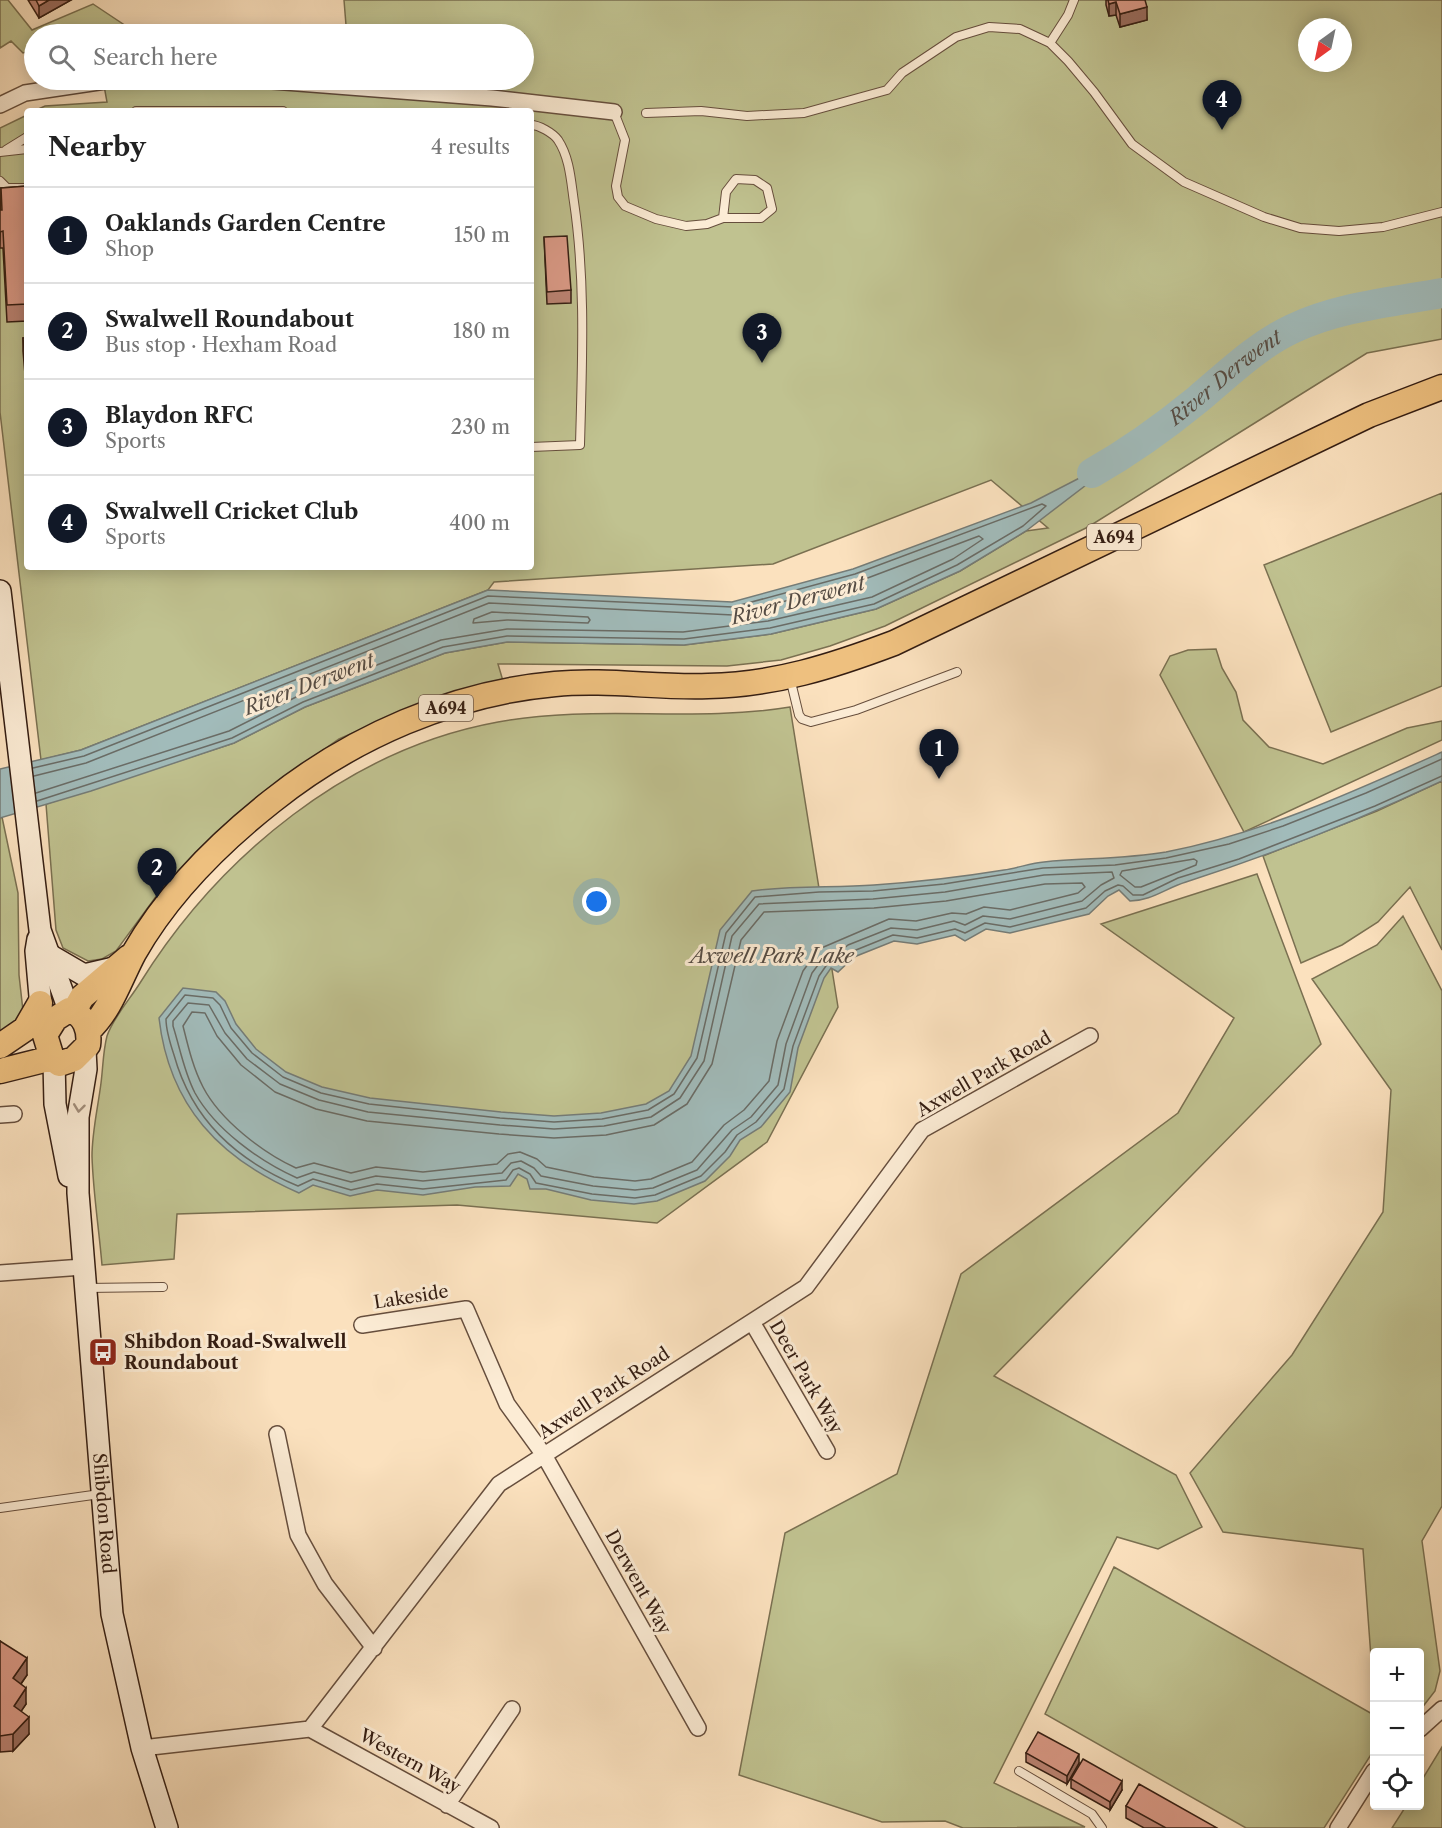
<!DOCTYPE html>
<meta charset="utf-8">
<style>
:root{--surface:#fff;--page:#f2f2f2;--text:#222;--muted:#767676;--line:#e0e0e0;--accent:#111827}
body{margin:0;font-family:"Libre Caslon Text",serif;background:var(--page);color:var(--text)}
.controls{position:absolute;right:18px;bottom:18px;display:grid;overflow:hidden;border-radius:6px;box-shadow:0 3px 15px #0003}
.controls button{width:54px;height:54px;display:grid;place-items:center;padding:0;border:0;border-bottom:2px solid var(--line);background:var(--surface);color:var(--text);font:30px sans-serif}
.compass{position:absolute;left:1298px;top:18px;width:54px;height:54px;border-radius:50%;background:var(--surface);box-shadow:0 3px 15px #0003;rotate:213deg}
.you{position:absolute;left:597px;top:902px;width:21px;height:21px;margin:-15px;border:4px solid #fff;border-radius:50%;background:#1a73e8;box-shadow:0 0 0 9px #1a73e833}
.badge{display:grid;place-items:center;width:39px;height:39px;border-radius:50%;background:var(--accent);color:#fff;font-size:20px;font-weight:700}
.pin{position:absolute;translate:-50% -50px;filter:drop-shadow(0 2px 3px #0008)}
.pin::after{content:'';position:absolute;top:32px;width:21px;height:18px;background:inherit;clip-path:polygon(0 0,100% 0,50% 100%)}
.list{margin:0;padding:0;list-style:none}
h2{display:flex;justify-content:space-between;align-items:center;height:78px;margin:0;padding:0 24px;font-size:26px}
h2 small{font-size:20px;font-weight:400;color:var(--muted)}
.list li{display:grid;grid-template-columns:39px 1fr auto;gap:18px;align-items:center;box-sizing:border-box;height:96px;padding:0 24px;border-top:2px solid var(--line)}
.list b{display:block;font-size:22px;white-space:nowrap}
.list p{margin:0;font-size:20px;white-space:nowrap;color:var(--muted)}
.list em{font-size:20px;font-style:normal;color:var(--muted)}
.icon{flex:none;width:33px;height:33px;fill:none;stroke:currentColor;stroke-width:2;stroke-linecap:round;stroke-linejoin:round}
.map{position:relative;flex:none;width:1442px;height:1828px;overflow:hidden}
.search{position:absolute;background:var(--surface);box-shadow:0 3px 15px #0003;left:24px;top:24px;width:510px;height:66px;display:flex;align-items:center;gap:15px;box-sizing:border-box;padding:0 21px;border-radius:33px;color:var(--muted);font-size:22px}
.panel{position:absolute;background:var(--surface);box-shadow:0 3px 15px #0003;left:24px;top:108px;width:510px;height:462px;border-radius:6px}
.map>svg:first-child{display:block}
.green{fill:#c0c290;stroke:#7a7051;stroke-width:1.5;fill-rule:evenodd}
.water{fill:#a1bbba;stroke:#757c77;stroke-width:1.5}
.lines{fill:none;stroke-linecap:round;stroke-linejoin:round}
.shore{stroke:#6a6c66;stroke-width:1.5}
.river{stroke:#a1bbba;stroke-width:30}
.service-casing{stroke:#664e3d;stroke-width:10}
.minor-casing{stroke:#664e3d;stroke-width:18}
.secondary-casing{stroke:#341d12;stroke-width:24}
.primary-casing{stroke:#341d12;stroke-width:27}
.service{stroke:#fcecd5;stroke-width:8}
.minor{stroke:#fcecd5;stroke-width:15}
.secondary{stroke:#fcecd5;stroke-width:21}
.primary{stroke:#eec07f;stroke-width:24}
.wall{fill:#bc8474;stroke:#341d12;stroke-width:1.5}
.shaded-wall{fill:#996c5e;stroke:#341d12;stroke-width:1.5}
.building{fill:#db9a87;stroke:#341d12;stroke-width:1.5}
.oneway{stroke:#a28f7d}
.labels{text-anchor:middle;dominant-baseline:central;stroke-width:6;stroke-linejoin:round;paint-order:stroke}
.shield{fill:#fcecd5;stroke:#705b4c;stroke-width:1.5}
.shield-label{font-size:16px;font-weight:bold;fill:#341d12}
.street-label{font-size:18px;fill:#341d12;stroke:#fcecd5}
.poi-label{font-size:18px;font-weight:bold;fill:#341d12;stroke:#fcecd5;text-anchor:start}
.water-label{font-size:20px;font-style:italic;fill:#554c44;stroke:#fcecd5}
</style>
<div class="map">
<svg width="1442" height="1828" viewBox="0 0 1442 1828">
<rect width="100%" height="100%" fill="#fbe1be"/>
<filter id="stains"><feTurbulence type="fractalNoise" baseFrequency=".00333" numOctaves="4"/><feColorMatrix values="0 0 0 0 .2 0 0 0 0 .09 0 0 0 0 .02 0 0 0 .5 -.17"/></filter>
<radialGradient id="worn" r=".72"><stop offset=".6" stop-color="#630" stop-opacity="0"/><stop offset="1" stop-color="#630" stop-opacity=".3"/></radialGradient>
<path class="green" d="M0,0H8L32,30L93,4L138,34H103L102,31L89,34H34V50L23,53L11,41L0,48Z
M344,0H1442V339L1367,353L1088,527L885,626L830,646L781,660L727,666L498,664L503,681L415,706L339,739L259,795L163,887L116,951L102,959L88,961L63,948L56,930L46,804L234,743L305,707L445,653L507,642L684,645L771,634L876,609L960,571L1026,531L1048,528L991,480L773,564L494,582L488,590L81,750L41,760L0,412V128L27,115V567H531V111H34L45,106L107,102L103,80H524V34H260L346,25ZM1307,27H1343V63H1307Z
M1442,493V686L1331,732L1264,565Z
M1216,649L1222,668L1236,692L1243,720L1269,747L1323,764L1407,728L1442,721V740L1244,832L1160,675L1170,656L1188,650Z
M790,707L838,1007L767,1142L657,1223L457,1205L177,1214L174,1259L102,1265C99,1229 93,1192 92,1156C92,1132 98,1107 101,1083C103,1068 103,1051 107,1036C113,1018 130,999 140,983C219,856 349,749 498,722C594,704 693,723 790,707Z
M1442,781V950L1410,887L1378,922L1342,945L1301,963L1263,856L1377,811Z
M2,817L18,893L19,975L23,1011L21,1019L0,1037V818Z
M1257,874L1321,1044L994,1376L1176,1475L1202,1527L1158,1549L1117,1537L994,1783L1085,1827L963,1828L945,1821L882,1822L739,1775L785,1533L897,1474L961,1274L1178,1113L1234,1018L1101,924Z
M1403,916L1442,991V1506L1422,1541L1440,1671L1435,1691L1421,1709L1420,1652H1374V1674L1372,1671L1363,1549L1223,1532L1190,1473L1292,1355L1383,1212L1391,1090L1312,979L1377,945Z
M1114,1567L1374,1715V1750L1324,1828H1246L1045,1714Z
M1442,1747V1828H1392L1406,1806H1420V1783Z"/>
<path class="water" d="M1128,453L1026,531L960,571L876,609L771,634L684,645L507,642L445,653L305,707L234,743L91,791L0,818V769L81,750L488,590L732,602L853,569L1031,503Z
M1442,752V781C1359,820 1273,854 1186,882C1166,888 1151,901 1130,901L1119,890L1108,896L1089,914L1010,933L986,929L965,941L955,935L917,944L894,941L854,957L838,972L831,968L824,978L798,1048L790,1092L761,1127L740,1140L730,1156L705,1181L657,1201L634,1204L591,1200L546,1189H530L527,1179L518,1174L510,1186L475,1187L423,1195L377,1190L350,1196L313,1185L299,1193C220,1159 169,1106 159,1018L183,988L216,992L225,1001L236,1024L256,1049L286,1072L322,1087L370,1098L501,1112L554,1116L601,1113L646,1104L669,1091L691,1056L720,930L752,891C793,885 833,888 874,885C917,882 961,877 1004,870C1018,868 1031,863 1044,862C1085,858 1125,859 1166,852C1263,833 1353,792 1442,752Z"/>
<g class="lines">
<path class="shore" d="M492,612L588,617L590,620L588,623L507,620L473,623L474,619Z
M1442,759L1366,793L1283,826L1229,844L1166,858L1115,865L1043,868L944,884L873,891L819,892L755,897L726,933L697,1058L674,1094L648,1110L602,1119L554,1122L500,1118L369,1104L321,1093L283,1077L252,1053L231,1028L220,1005L213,998L185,995L166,1019C166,1031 170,1043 174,1055C192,1120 236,1160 298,1186L313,1179L351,1190L377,1184L423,1189L506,1180L513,1170L519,1168L530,1174L536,1183L592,1194L635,1198L655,1195L701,1176L725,1152L737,1135L756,1122L784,1089L793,1046L819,976L828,963H838L851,952L893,935L917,938L955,929L965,933L985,923L1010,927L1086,908L1105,891L1118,885L1123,886L1133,895H1143L1178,878L1239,859L1375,806L1442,776
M33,768L84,756L488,596L733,607L855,574L1042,504L1046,506L1023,526L957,565L874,604L770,628L684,639L507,636L443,647L303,702L232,738L37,801
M34,776L86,763L489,603L733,615L857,582L979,536L983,539L953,559L872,597L768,621L683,632L507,629L441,640L300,695L229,731L36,793
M1194,859L1197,861L1196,865L1141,887H1135L1120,875L1122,871Z
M1112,872L1114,878L1101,885L1082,901L1010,919L983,916L965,925L954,921L917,930L891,928L848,945L836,955L824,957L812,973L786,1044L778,1085L751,1117L732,1130L697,1170L653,1188L635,1190L593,1186L541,1176L534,1168L521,1161L511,1163L502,1173L423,1181L376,1176L351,1182L314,1172L297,1178C259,1161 215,1129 195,1093C184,1072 180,1048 173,1026V1021L188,1003L209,1005L225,1033L247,1059L280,1084L319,1100L368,1112L500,1125L554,1129L604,1126L651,1117L680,1098L704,1061L732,936L759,904L873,899L945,892L1044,875Z
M1082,883L1085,887L1078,893L1010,910L984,907L966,914L952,913L916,921L889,919L819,949L803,971L777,1041L769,1081L744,1110L724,1125L692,1162L651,1179L635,1181L594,1177L546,1167L537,1159L520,1152L508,1154L497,1164L423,1172L376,1167L351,1173L314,1163L296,1168C263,1153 220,1120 203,1087C193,1068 188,1046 183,1026L192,1012L205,1013L217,1036L241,1065L275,1092L316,1109L367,1121L499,1134L554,1138L606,1135L654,1125L687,1104L712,1064L741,940L764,912L874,908L946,901L1045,884Z"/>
<path class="river" id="s1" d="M1092,473C1129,452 1164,427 1197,400C1227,375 1256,346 1292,329C1338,307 1392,302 1442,293"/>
<g class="service-casing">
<path id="service" d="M1050,43L1068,15L1074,0
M136,111H283
M614,112L625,140L616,186L618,197L625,206L656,219L686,226L707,224L723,218H761L772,209L767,188L755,180L736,179L726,192L723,218
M646,113L701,111L747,116L804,113L887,90L902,73L956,37L989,27L1020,29L1050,43L1068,61L1094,92L1132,144L1184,182L1264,217L1300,228L1339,231L1383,227L1442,212
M531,125C539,125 553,133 558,140C570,158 571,182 574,202C586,283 582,364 580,445L531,447
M6,150L27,137
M0,152L27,149
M0,181L7,188H27
M790,678L799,715L802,719L811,722L856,710L957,672
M86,1288L163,1287
M0,1508L100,1494
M1019,1771L1092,1814L1102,1828"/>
</g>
<g class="minor-casing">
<path id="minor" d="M0,105L25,93L112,80H259L492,98L614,112
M0,1115L14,1114
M0,1273L83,1267
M752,1322L827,1451
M362,1325L466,1309L507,1404L544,1455L698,1728
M277,1434L298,1535L325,1584L374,1648
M310,1729L491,1828
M1420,1729L1442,1709
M142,1748L310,1729L499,1484L806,1287L922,1130L1090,1036
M447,1805L512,1709
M1338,1828L1374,1771"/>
</g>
<g class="secondary-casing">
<g id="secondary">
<path d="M0,591L40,930L69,1010"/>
<path d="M38,939L36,951L42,1019"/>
<path d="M48,954L84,975L114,968"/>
<path id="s2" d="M85,1050L86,1069L78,1117V1193L112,1614L142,1748L167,1828"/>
<path d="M54,1061L55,1104L69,1176"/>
</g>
</g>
<g class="primary-casing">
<path id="primary" d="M69,1010C85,1014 90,1031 88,1045L74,1059L59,1064L52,1058L45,1035L55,1019Z
M74,1011L82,997L129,957
M88,1031C111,1010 120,979 134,953C167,895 220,842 272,801C352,737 453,693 555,684C606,679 658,688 708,686C774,685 833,666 894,643L1369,415L1442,387
M0,1046L25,1029L40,1003
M0,1071L52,1058"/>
</g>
<use href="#service" class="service"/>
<use href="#minor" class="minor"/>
<use href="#secondary" class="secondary"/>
<use href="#primary" class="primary"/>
</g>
<path class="wall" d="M28,0H71L39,18Z
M1106,0H1145L1147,20L1120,27L1116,15L1109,16L1106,5Z
M27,186V321L7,322L3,248H0L1,188Z
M544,237L571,290V303L547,304Z
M23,338H27V386H26L23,351Z
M0,1641L27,1675L21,1684L26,1704L21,1711L29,1734L13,1751L0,1752Z
M1026,1753L1079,1763L1067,1784L1026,1762Z
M1071,1779L1122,1790L1110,1810L1071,1788Z
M1126,1806L1217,1828H1144L1126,1818Z"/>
<path class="shaded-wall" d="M49,0H71L39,18V6Z
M1116,2V15L1109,16V4Z
M1147,7V20L1120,27V14Z
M27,1658V1675L13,1695V1678Z
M26,1688V1704L14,1722V1706Z
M29,1717V1734L13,1751V1734Z
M1079,1754V1763L1067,1784V1776Z
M1122,1781V1790L1110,1810V1802Z"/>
<path class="building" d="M36,0H49L39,6Z
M1108,0H1145L1147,7L1120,14L1116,2L1109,4Z
M27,186V304L7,305L3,231L0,232V210H2L1,188Z
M567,236L571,290L547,292L544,237Z
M23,338H27V373H26Z
M0,1641L27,1658L13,1678L26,1688L14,1706L29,1717L13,1734L0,1736Z
M1038,1732L1079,1754L1067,1776L1026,1753Z
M1083,1759L1122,1781L1110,1802L1071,1779Z
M1139,1784L1217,1828H1166L1126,1806Z"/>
<defs><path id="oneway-chevron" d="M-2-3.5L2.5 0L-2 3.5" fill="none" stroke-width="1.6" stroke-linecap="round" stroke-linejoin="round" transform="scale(1.5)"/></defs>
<use class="oneway" href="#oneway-chevron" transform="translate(79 1108) rotate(97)"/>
<defs>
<g id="bus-square" transform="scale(1.5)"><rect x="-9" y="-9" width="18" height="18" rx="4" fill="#8f2418" stroke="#fcecd5"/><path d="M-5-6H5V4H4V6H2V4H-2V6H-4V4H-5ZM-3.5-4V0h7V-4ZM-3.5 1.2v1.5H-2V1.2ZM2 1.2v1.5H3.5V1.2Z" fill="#fff"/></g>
</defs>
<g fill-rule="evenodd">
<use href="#bus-square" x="103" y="1352"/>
</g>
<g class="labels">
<g class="shield">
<rect x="1087" y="524" width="54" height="26" rx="4.5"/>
<rect x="419" y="695" width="54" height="26" rx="4.5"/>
</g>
<g class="shield-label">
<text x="1114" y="537">A694</text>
<text x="446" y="708">A694</text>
</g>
<g class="street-label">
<text transform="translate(984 1074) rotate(-30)">Axwell Park Road</text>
<text transform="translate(411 1297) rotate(-9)">Lakeside</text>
<text transform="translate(806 1377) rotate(60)">Deer Park Way</text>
<text transform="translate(604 1393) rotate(-33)">Axwell Park Road</text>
<text stroke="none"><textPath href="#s2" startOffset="465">Shibdon Road</textPath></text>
<text transform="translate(638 1582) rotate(61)">Derwent Way</text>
<text transform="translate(410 1761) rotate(29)">Western Way</text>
</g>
<g class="poi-label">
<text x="124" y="1342">Shibdon Road-Swalwell<tspan x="124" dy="21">Roundabout</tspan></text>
</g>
<g class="water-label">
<text stroke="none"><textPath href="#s1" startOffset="164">River Derwent</textPath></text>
<text transform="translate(798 600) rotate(-15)">River Derwent</text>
<text transform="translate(309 684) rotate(-21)">River Derwent</text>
<text x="772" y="956">Axwell Park Lake</text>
</g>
</g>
<rect width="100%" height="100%" filter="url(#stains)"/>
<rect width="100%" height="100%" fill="url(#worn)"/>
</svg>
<div class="controls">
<button>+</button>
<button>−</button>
<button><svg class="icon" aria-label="locate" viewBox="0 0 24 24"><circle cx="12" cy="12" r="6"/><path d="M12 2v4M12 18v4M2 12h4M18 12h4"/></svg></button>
</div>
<svg class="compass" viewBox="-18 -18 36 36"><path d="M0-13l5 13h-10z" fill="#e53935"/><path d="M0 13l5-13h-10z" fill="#767676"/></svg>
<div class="you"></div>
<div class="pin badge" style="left:939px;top:779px">1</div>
<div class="pin badge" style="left:157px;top:898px">2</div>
<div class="pin badge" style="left:762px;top:363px">3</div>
<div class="pin badge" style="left:1222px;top:130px">4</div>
<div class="search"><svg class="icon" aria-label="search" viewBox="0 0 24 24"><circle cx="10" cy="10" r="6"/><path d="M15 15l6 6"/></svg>Search here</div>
<section class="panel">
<h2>Nearby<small>4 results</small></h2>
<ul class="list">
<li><span class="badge">1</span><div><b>Oaklands Garden Centre</b><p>Shop</p></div><em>150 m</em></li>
<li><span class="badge">2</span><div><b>Swalwell Roundabout</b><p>Bus stop · Hexham Road</p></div><em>180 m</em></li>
<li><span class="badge">3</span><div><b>Blaydon RFC</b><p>Sports</p></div><em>230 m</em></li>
<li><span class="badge">4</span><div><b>Swalwell Cricket Club</b><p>Sports</p></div><em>400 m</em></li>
</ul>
</section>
</div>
